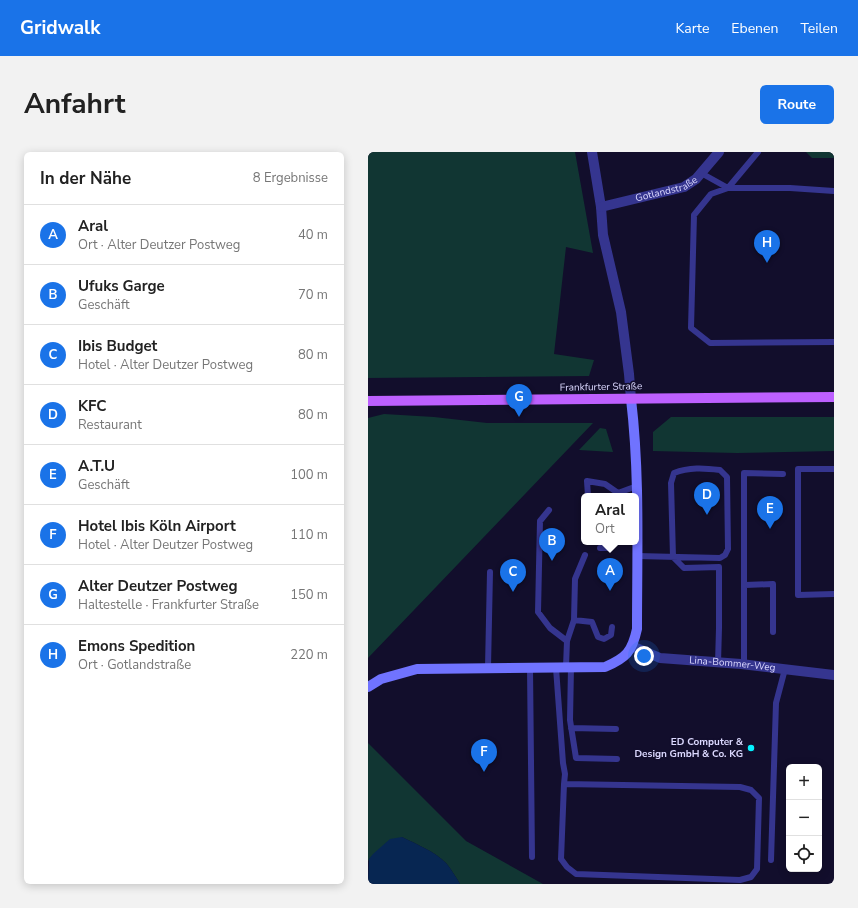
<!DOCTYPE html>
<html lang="de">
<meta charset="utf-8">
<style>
:root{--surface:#fff;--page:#f2f2f2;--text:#222;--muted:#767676;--line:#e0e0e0;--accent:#1a73e8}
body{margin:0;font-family:"Nunito Sans",sans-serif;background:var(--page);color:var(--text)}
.controls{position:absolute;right:12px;bottom:12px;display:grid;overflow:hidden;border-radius:6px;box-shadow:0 2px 10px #0003}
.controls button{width:36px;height:36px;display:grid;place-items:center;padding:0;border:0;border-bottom:1px solid var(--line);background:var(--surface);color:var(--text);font:20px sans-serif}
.you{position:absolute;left:276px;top:504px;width:14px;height:14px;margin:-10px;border:3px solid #fff;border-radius:50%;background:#1a73e8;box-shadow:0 0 0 6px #1a73e833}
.badge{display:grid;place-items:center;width:26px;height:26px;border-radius:50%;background:var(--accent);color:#fff;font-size:13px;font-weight:700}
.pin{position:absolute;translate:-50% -33px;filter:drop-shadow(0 1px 2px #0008)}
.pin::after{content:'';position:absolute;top:21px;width:14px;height:12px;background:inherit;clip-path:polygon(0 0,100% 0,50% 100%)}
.popup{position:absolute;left:213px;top:341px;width:58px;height:52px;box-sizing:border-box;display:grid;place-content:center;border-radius:6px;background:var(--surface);filter:drop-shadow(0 1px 3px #0005);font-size:13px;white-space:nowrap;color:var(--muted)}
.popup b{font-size:15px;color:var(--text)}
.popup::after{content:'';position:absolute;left:50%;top:100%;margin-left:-8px;border:8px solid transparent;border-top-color:var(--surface)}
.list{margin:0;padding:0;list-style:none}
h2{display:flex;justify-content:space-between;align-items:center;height:52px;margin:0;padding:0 16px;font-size:17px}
h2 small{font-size:13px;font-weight:400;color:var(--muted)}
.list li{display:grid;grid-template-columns:26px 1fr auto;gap:12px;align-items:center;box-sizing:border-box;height:60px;padding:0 16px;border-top:1px solid var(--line)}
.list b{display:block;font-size:15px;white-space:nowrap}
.list p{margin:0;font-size:13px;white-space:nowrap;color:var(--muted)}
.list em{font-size:13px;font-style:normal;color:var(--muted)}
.icon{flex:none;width:22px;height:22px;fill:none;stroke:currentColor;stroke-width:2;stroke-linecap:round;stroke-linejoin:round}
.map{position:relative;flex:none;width:466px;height:732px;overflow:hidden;border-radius:6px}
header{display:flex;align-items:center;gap:24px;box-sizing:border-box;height:56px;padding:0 20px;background:var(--accent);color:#fff}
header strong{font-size:19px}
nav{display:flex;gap:22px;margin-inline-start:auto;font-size:14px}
.intro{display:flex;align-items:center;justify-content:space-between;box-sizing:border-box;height:96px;padding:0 24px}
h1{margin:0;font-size:28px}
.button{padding:10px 18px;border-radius:6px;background:var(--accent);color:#fff;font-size:14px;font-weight:700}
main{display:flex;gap:24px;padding:0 24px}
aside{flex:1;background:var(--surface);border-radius:6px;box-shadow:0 2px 10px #0003}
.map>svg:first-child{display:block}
.green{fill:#113633}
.water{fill:#072652}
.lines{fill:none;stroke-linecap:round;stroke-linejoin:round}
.lane{stroke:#35358f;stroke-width:6}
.street{stroke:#35358f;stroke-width:10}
.secondary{stroke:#7073ff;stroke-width:10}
.primary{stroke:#bd60ff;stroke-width:10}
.poi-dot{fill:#05f1ff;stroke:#120e2c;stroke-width:1.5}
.labels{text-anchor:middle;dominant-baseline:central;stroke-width:3.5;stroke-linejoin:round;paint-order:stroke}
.street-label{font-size:10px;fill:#dcd9ff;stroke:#120e2c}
.poi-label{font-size:10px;font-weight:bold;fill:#dcd9ff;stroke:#120e2c;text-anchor:end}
</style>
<header>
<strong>Gridwalk</strong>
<nav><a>Karte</a><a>Ebenen</a><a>Teilen</a></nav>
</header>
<div class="intro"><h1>Anfahrt</h1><a class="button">Route</a></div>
<main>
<aside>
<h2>In der Nähe<small>8 Ergebnisse</small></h2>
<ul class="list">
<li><span class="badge">A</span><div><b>Aral</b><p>Ort · Alter Deutzer Postweg</p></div><em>40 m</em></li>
<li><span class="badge">B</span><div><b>Ufuks Garge</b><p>Geschäft</p></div><em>70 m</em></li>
<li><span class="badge">C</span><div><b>Ibis Budget</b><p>Hotel · Alter Deutzer Postweg</p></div><em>80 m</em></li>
<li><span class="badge">D</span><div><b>KFC</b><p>Restaurant</p></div><em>80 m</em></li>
<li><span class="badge">E</span><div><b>A.T.U</b><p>Geschäft</p></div><em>100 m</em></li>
<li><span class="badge">F</span><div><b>Hotel Ibis Köln Airport</b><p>Hotel · Alter Deutzer Postweg</p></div><em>110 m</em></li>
<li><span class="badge">G</span><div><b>Alter Deutzer Postweg</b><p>Haltestelle · Frankfurter Straße</p></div><em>150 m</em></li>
<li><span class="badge">H</span><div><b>Emons Spedition</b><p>Ort · Gotlandstraße</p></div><em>220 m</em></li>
</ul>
</aside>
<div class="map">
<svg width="466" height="732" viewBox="0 0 466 732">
<rect width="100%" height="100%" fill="#120e2c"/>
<path class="green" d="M0,0H207L225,101L198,95L186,202L226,208L221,224L0,226Z
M438,0H466V6H444Z
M16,262L66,265L119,271H225L0,506V266Z
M303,265H466V299L369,301L285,299V280Z
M232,276L238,277L245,300L211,298Z
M0,591L98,689L175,732H92C88,725 83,717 78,711C66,699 48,692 34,685L1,707L0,710Z"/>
<path class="water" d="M34,685C48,692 66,699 78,711C83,717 88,725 92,732H0L1,707L5,702L22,687Z"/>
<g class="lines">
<path class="lane" d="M333,21L360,36L390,0
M466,39L422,36H360L343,42L326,63L323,176L342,191L466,190
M466,317H430V443L466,442
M220,344L219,329L237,332L250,341
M249,344L250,341L269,334
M181,358L172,369L170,460L182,476L199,489
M232,396H242V390
M269,404L352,406L357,403L360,397L359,325L352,318C336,316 321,315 306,321L303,331L305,405L316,416L351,415V476L350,511
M377,433L405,432V480
M206,468L224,470L230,485L236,487L243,483L244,475
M376,513V321L415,322
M120,515L122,420
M198,515L199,489L206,468L207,427L217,403
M203,515L202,568L208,606L249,607
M162,516L164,705
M188,516L195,611L197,622L196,632L372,635L383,638L391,646L389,717L383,725L372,728L208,722L199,715L193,707L196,632
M203,576L248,577
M403,708L408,551L417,517"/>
<g class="street">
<path d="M224,0L233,55L235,83L253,160L261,222L263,247"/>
<path id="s1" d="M233,55L316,35L328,27L351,0"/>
<path id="s2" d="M264,494L292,506L373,512L466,523"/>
</g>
<path class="secondary" d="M0,535L13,527L49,517L237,515C258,506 264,500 269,477C269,401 272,323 263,247"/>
<path class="primary" d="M0,249L466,245"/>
</g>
<circle class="poi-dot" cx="383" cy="596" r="4"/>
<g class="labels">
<g class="street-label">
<text stroke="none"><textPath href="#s1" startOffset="68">Gotlandstraße</textPath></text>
<text transform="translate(233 235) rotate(-1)">Frankfurter Straße</text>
<text stroke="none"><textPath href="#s2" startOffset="103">Lina-Bommer-Weg</textPath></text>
</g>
<g class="poi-label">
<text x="375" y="590">ED Computer &amp;<tspan x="375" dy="12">Design GmbH &amp; Co. KG</tspan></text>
</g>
</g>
</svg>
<div class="controls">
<button>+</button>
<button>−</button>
<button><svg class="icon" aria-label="locate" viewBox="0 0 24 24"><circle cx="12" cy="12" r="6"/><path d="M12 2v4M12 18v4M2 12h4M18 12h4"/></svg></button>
</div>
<div class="you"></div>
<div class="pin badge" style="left:242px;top:439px">A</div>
<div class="popup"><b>Aral</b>Ort</div>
<div class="pin badge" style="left:184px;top:409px">B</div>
<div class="pin badge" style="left:145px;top:440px">C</div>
<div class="pin badge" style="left:339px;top:363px">D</div>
<div class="pin badge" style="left:402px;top:377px">E</div>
<div class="pin badge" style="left:116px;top:620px">F</div>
<div class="pin badge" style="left:151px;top:265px">G</div>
<div class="pin badge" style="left:399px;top:111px">H</div>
</div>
</main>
